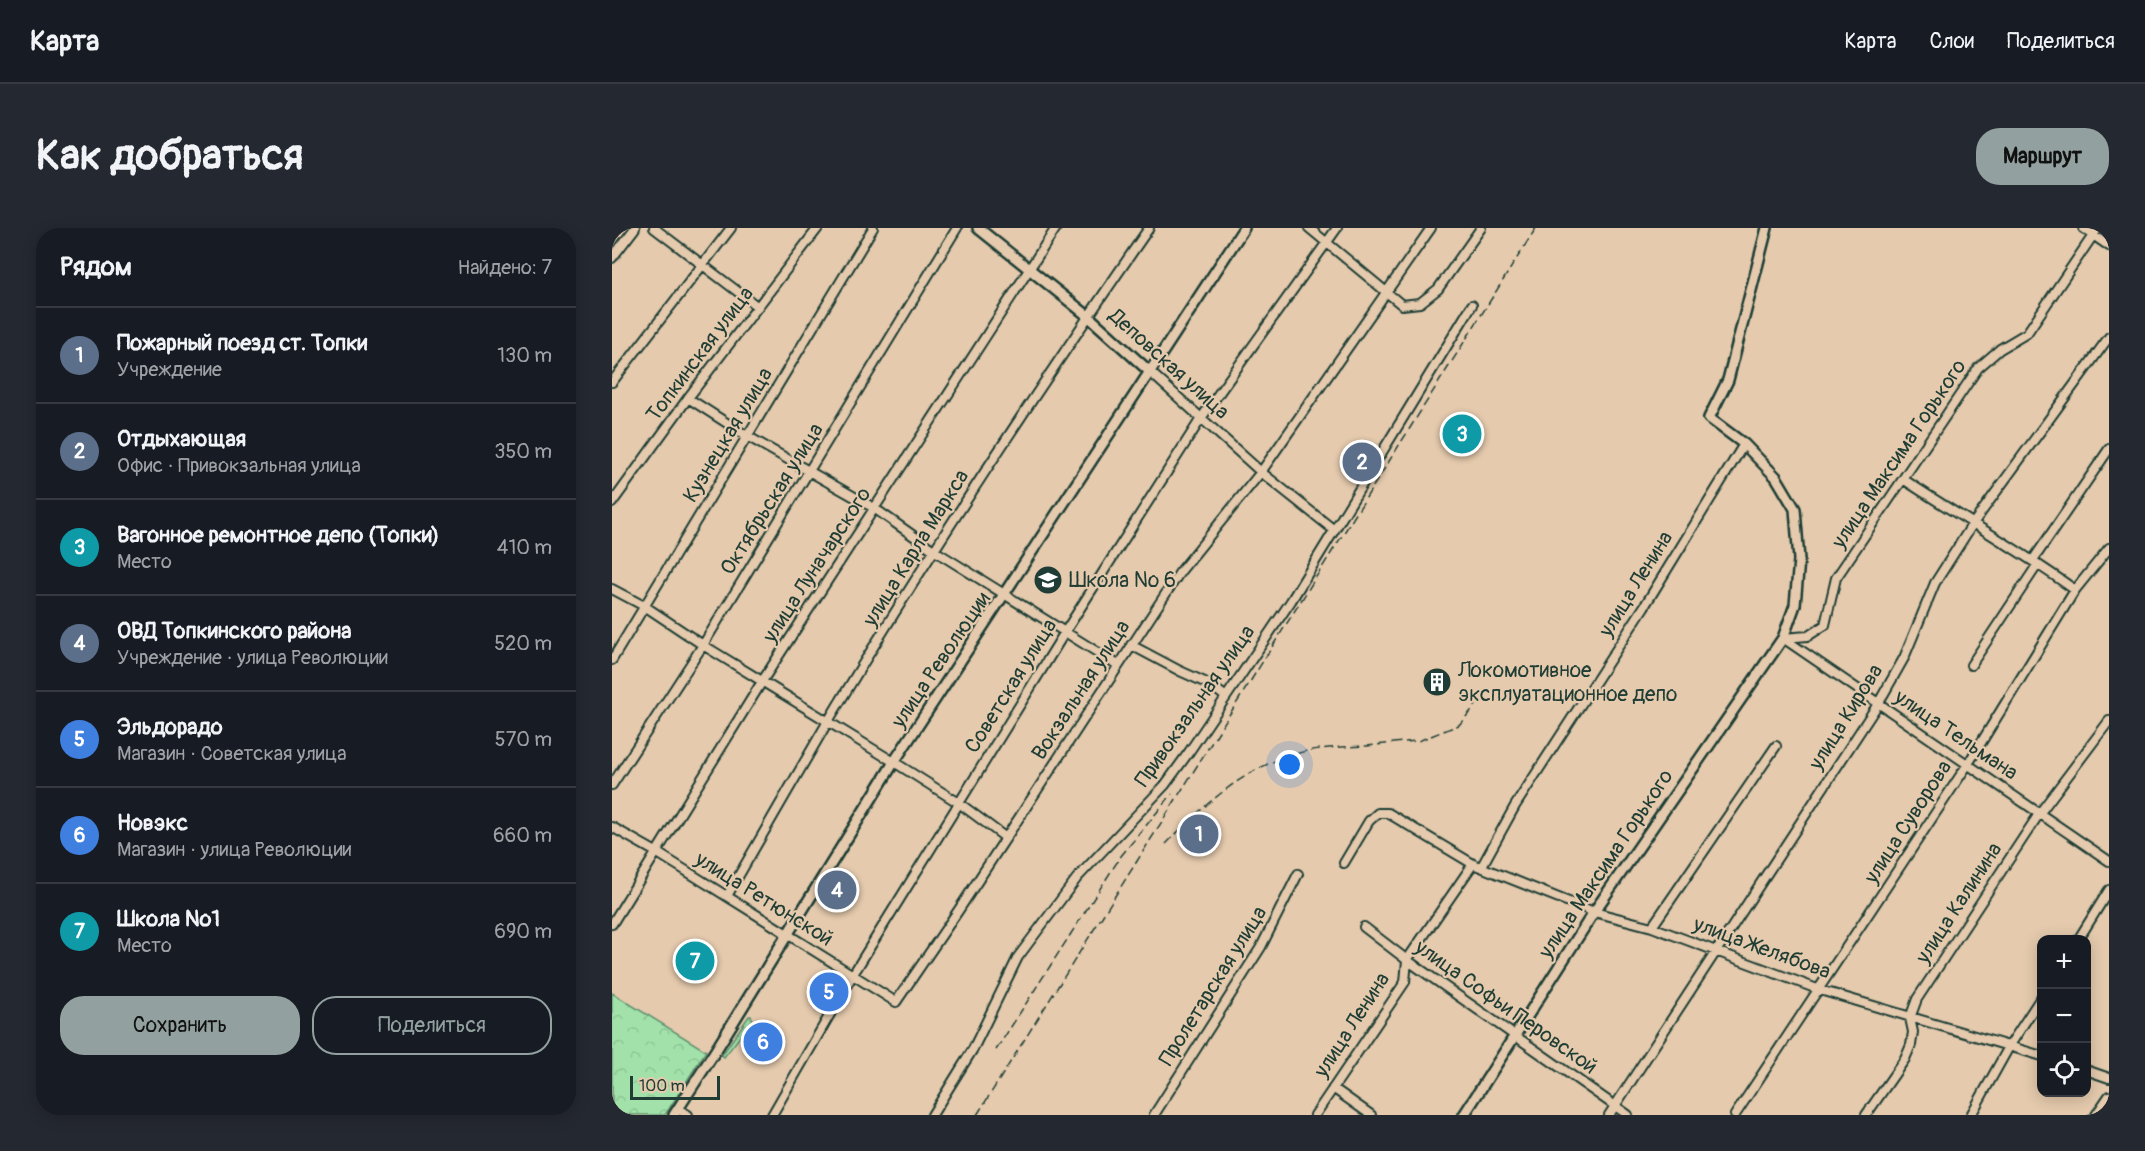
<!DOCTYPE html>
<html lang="ru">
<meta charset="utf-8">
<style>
:root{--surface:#171b24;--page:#242831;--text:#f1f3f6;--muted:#9ea1a6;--line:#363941;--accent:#92a19f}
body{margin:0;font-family:Pangolin,sans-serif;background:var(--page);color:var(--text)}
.controls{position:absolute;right:18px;bottom:18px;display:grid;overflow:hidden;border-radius:12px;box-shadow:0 3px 15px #0003}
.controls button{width:54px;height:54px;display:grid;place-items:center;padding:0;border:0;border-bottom:2px solid var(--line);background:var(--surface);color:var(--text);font:30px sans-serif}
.scale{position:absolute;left:18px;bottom:15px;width:90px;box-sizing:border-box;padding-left:6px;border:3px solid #1f3d34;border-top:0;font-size:16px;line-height:21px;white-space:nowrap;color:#1f3d34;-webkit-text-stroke:4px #e5caad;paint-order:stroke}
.you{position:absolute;left:678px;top:537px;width:21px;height:21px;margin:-15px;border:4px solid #fff;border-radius:50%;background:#1a73e8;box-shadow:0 0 0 9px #1a73e833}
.badge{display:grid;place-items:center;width:39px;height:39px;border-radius:50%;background:var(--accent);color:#fff;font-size:20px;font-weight:700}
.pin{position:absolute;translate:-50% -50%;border:3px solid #fff;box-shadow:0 2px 6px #0006}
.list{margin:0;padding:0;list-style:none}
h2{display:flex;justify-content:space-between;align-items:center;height:78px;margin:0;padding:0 24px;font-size:26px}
h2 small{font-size:20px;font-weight:400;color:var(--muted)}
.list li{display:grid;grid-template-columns:39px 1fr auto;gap:18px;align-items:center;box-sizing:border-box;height:96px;padding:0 24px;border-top:2px solid var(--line)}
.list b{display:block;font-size:22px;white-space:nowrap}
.list p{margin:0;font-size:20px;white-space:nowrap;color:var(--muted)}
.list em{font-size:20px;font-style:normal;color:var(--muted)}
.actions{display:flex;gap:12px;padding:18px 24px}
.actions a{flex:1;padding:14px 0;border:2px solid var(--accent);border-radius:24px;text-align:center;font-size:21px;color:var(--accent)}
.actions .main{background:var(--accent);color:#111}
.icon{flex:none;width:33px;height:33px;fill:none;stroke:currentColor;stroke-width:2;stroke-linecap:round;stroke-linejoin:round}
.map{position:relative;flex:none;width:1497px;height:887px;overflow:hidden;border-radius:24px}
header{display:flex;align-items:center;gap:36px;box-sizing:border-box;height:84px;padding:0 30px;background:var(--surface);border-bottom:2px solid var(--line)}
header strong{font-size:28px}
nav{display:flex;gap:33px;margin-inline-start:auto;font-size:21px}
.intro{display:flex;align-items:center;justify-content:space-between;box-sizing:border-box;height:144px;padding:0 36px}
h1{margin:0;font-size:42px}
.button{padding:15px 27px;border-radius:24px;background:var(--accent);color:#111;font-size:21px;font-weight:700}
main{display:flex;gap:36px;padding:0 36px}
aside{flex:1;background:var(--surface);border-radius:24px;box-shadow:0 3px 15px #0003}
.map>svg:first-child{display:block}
.forest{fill:url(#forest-firs);stroke:#60906f;stroke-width:1.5}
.park{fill:url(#park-crowns);stroke:#60906f;stroke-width:1.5}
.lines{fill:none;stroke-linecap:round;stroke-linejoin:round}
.minor-casing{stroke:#1f3d34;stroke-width:12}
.tertiary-casing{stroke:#1f3d34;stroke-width:14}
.minor{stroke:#e5caad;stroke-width:8}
.tertiary{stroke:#e5caad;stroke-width:9}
.rail{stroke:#1f3d34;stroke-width:1.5;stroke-dasharray:9 4.5;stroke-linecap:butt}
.labels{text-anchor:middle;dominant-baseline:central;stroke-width:4.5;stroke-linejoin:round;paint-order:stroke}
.street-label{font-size:21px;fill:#1f3d34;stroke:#e5caad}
.poi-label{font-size:21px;fill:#1f3d34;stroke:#e5caad;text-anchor:start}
</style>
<header>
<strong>Карта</strong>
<nav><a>Карта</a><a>Слои</a><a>Поделиться</a></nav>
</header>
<div class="intro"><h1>Как добраться</h1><a class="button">Маршрут</a></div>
<main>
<aside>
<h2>Рядом<small>Найдено: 7</small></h2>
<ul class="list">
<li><span class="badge" style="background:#5c6f8a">1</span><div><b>Пожарный поезд ст. Топки</b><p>Учреждение</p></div><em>130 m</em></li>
<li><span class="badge" style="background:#5c6f8a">2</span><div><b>Отдыхающая</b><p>Офис · Привокзальная улица</p></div><em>350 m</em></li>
<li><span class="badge" style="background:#0f9aa8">3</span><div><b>Вагонное ремонтное депо (Топки)</b><p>Место</p></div><em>410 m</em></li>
<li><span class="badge" style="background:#5c6f8a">4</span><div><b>ОВД Топкинского района</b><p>Учреждение · улица Революции</p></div><em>520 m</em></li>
<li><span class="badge" style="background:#3f7fe0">5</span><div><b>Эльдорадо</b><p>Магазин · Советская улица</p></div><em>570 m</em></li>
<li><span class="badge" style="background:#3f7fe0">6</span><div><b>Новэкс</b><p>Магазин · улица Революции</p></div><em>660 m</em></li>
<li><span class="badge" style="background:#0f9aa8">7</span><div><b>Школа №1</b><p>Место</p></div><em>690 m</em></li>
</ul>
<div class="actions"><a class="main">Сохранить</a><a>Поделиться</a></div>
</aside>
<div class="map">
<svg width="1497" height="887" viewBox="0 0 1497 887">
<defs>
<pattern id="forest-firs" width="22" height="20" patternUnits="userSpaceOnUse" patternTransform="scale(1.5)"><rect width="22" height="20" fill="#a2e2aa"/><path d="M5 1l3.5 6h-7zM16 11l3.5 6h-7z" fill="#8bc393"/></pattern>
<pattern id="park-crowns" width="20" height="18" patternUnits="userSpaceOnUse" patternTransform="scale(1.5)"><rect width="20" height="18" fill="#a2e2aa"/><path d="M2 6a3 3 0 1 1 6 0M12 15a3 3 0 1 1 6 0" fill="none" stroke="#8bc393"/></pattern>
</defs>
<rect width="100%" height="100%" fill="#e5caad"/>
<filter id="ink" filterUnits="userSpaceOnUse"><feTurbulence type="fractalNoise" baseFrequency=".0167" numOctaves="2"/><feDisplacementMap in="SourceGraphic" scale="12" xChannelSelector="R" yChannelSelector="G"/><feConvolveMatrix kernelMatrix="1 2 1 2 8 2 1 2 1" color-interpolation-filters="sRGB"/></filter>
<g filter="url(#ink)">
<path class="forest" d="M137,788H139L141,792L112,829L110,827Z"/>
<path class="park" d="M0,765L94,823L53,887H0Z"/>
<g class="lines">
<g class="minor-casing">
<path id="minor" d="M42,0L146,79
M697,0L790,77L808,75L826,61L869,0
M1471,0L1497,18
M0,30L23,0
M537,143L649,244L722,302
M0,154L119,0
M76,170L135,208L262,280L323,323L506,437
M1291,251C1348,289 1408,322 1463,362
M0,275L76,170L206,0
M1421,332L1497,221
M0,361L34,379L91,417L282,534L347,575L394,610
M1171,410L1196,408L1213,397L1224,350L1366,140L1388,121L1415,105L1486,0
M1171,410L1497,633
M519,417L568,443L597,456L614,469
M0,432L261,0
M1359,437L1426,336
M0,557L91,417L345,0
M0,599L44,624L284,774L346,683L568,344L649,244L819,0
M732,635L757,593L766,585H776L861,636L982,684L1040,699L1208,762L1430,828
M870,638L903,578L1032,379L1132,216
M115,668C148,611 181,553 215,495C316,327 425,162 537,0
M0,696L151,452L444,0
M752,699L795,732L1016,887
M1040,699L1164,518
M1466,712L1497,662
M1474,842L1497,850
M721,860L759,887
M66,881L76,887
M160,887L240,748L453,404L590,189L725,0
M320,887L361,821L406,729L465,650L553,557L577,524L679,373L860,77
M542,887L649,719L686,646
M703,887L793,754L795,732L861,636
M997,887L1266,476L1292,430L1323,355L1360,297L1497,109
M1123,887L1356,536L1463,362L1497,320
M1254,887L1293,831L1299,817L1301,804L1298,790L1305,771L1427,586L1497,493
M1359,887L1398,817L1430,768
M1484,887L1497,868"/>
</g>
<g class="tertiary-casing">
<path id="tertiary" d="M366,0L476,88L537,143
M62,887L104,822L282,534L632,0
M852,887L982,684L1171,410L1183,377L1187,332L1183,281L1164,249L1132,216L1097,190L1116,152L1155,0"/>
</g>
<use href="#minor" class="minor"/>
<use href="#tertiary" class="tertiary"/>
<path class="rail" d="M554,616C594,575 637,535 695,523C715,519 735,519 755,518C772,516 789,514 806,513L847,497L864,477
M384,822L509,628L560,566
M365,887L924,0"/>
</g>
</g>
<defs>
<g id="school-disc" transform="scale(1.5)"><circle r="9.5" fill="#1f3d34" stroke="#e5caad"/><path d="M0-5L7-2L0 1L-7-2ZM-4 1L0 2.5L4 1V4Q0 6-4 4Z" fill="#fff"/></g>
<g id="building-disc" transform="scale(1.5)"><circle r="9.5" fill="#1f3d34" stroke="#e5caad"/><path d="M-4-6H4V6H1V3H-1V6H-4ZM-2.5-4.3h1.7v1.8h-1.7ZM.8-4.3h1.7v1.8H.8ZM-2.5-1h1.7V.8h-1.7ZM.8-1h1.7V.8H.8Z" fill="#fff"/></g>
</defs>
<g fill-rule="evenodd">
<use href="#school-disc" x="436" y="352"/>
<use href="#building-disc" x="825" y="454"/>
</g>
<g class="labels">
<g class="street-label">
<text transform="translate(88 126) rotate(-53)">Топкинская улица</text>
<text transform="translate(557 136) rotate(42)">Деповская улица</text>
<text transform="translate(116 207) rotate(-59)">Кузнецкая улица</text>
<text transform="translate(1287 226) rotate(-56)">улица Максима Горького</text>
<text transform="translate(160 271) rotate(-58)">Октябрьская улица</text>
<text transform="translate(304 320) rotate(-58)">улица Карла Маркса</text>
<text transform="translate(205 337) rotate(-57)">улица Луначарского</text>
<text transform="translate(1024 356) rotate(-58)">улица Ленина</text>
<text transform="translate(329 432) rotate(-56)">улица Революции</text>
<text transform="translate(399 458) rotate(-58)">Советская улица</text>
<text transform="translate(469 462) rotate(-57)">Вокзальная улица</text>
<text transform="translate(583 478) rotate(-55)">Привокзальная улица</text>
<text transform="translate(1234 489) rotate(-58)">улица Кирова</text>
<text transform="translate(1344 507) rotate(34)">улица Тельмана</text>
<text transform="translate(1296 594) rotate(-57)">улица Суворова</text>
<text transform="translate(994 636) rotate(-56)">улица Максима Горького</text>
<text transform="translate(152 671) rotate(32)">улица Ретюнской</text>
<text transform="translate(1347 675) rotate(-57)">улица Калинина</text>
<text transform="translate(1150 720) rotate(20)">улица Желябова</text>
<text transform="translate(601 758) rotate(-58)">Пролетарская улица</text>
<text transform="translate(894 779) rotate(35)">улица Софьи Перовской</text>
<text transform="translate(740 797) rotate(-57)">улица Ленина</text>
</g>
<g class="poi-label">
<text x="457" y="352">Школа № 6</text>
<text x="846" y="442">Локомотивное<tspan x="846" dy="24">эксплуатационное депо</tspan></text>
</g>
</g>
</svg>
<div class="controls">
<button>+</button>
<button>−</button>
<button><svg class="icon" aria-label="locate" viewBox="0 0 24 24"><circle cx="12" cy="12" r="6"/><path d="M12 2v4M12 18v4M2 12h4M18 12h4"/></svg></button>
</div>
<div class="scale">100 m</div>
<div class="you"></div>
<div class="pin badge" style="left:587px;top:606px;background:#5c6f8a">1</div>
<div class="pin badge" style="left:750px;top:234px;background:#5c6f8a">2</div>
<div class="pin badge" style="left:850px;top:206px;background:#0f9aa8">3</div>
<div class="pin badge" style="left:225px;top:662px;background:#5c6f8a">4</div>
<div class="pin badge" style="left:217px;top:764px;background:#3f7fe0">5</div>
<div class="pin badge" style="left:151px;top:814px;background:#3f7fe0">6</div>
<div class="pin badge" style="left:83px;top:733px;background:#0f9aa8">7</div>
</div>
</main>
